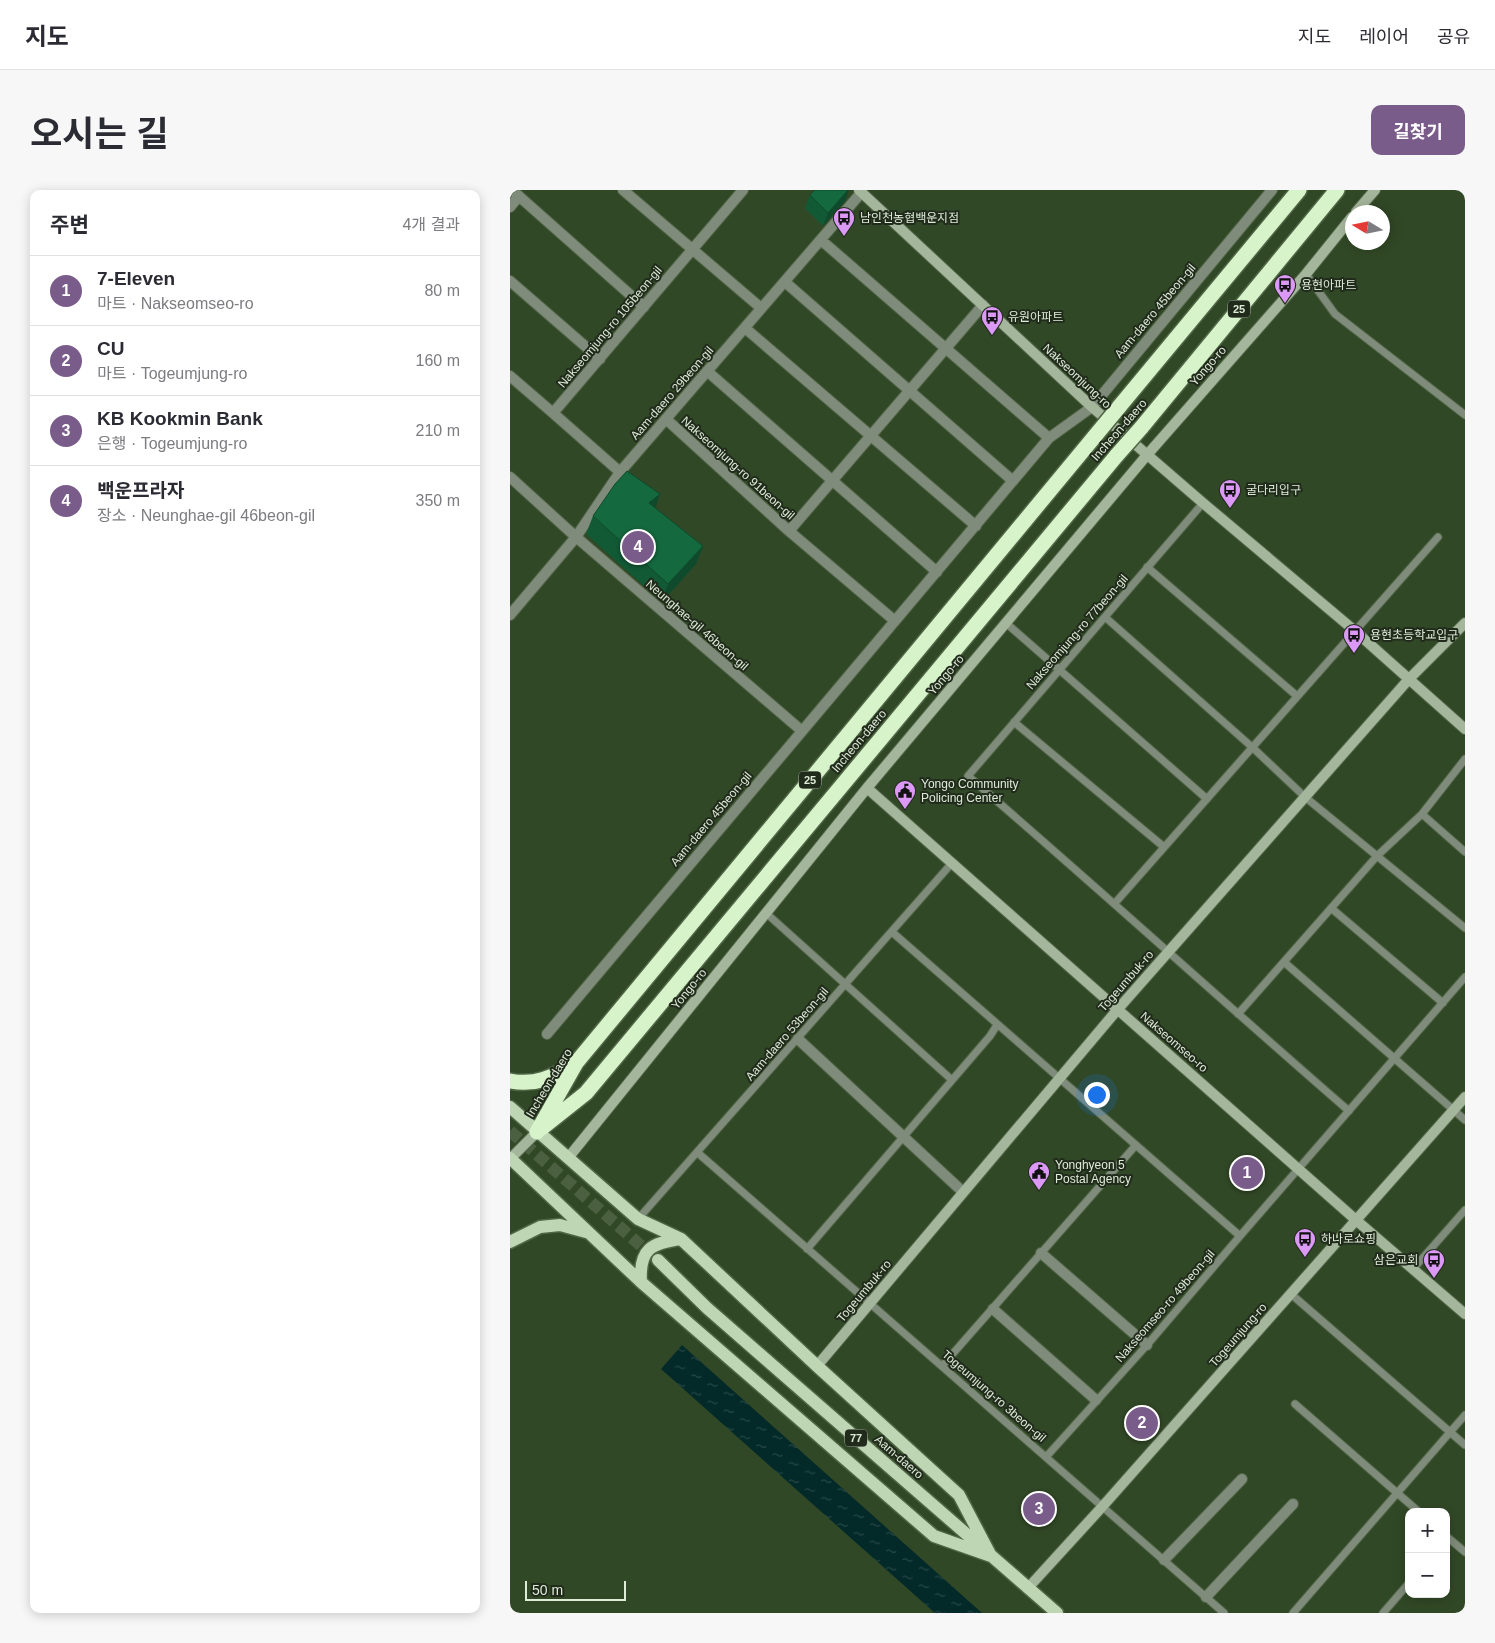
<!DOCTYPE html>
<html lang="ko">
<meta charset="utf-8">
<style>
:root{--surface:#fff;--page:#f7f7f7;--text:#2b2b33;--muted:#7c7c81;--line:#e1e1e2;--accent:#7a5c8a}
body{margin:0;font-family:Arial,"Noto Sans KR",sans-serif;background:var(--page);color:var(--text)}
.controls{position:absolute;right:15px;bottom:15px;display:grid;overflow:hidden;border-radius:10px;box-shadow:0 2px 12px #0003}
.controls button{width:45px;height:45px;display:grid;place-items:center;padding:0;border:0;border-bottom:1px solid var(--line);background:var(--surface);color:var(--text);font:25px sans-serif}
.compass{position:absolute;left:835px;top:15px;width:45px;height:45px;border-radius:50%;background:var(--surface);box-shadow:0 2px 12px #0003;rotate:280deg}
.scale{position:absolute;left:15px;bottom:12px;width:101px;box-sizing:border-box;padding-left:5px;border:2px solid #ddebd7;border-top:0;font-size:14px;line-height:18px;white-space:nowrap;color:#ddebd7;-webkit-text-stroke:4px #212b1c;paint-order:stroke}
.you{position:absolute;left:586px;top:904px;width:18px;height:18px;margin:-12px;border:4px solid #fff;border-radius:50%;background:#1a73e8;box-shadow:0 0 0 8px #1a73e833}
.badge{display:grid;place-items:center;width:32px;height:32px;border-radius:50%;background:var(--accent);color:#fff;font-size:16px;font-weight:700}
.pin{position:absolute;translate:-50% -50%;border:2px solid #fff;box-shadow:0 1px 5px #0006}
.list{margin:0;padding:0;list-style:none}
h2{display:flex;justify-content:space-between;align-items:center;height:65px;margin:0;padding:0 20px;font-size:21px}
h2 small{font-size:16px;font-weight:400;color:var(--muted)}
.list li{display:grid;grid-template-columns:32px 1fr auto;gap:15px;align-items:center;box-sizing:border-box;height:70px;padding:0 20px;border-top:1px solid var(--line)}
.list b{display:block;font-size:19px;white-space:nowrap}
.list p{margin:0;font-size:16px;white-space:nowrap;color:var(--muted)}
.list em{font-size:16px;font-style:normal;color:var(--muted)}
.map{position:relative;flex:none;width:955px;height:1423px;overflow:hidden;border-radius:10px}
header{display:flex;align-items:center;gap:30px;box-sizing:border-box;height:70px;padding:0 25px;background:var(--surface);border-bottom:1px solid var(--line)}
header strong{font-size:24px}
nav{display:flex;gap:28px;margin-inline-start:auto;font-size:18px}
.intro{display:flex;align-items:center;justify-content:space-between;box-sizing:border-box;height:120px;padding:0 30px}
h1{margin:0;font-size:35px}
.button{padding:12px 22px;border-radius:10px;background:var(--accent);color:#fff;font-size:18px;font-weight:700}
main{display:flex;gap:30px;padding:0 30px}
aside{flex:1;background:var(--surface);border-radius:10px;box-shadow:0 2px 12px #0003}
.map>svg:first-child{display:block}
.water{fill:url(#water-ripples)}
.lines{fill:none;stroke-linecap:round;stroke-linejoin:round}
.primary-tunnel{stroke:#4b6041;stroke-width:12;stroke-dasharray:12 6;stroke-linecap:butt}
.lane-casing{stroke:#506546;stroke-width:9}
.street-casing{stroke:#506546;stroke-width:12}
.secondary-casing{stroke:#506546;stroke-width:12}
.primary-casing{stroke:#506546;stroke-width:15}
.highway-casing{stroke:#506546;stroke-width:18}
.lane{stroke:#808c7b;stroke-width:7}
.street{stroke:#808c7b;stroke-width:10}
.secondary{stroke:#a4b69b;stroke-width:10}
.primary{stroke:#bed6b4;stroke-width:12}
.highway{stroke:#d7f3ca;stroke-width:15}
.highway-bridge-casing{stroke:#506546;stroke-width:18;stroke-linecap:butt}
.highway-bridge{stroke:#d7f3ca;stroke-width:15}
.wall{fill:#125a36}
.shaded-wall{fill:#0f4a2c}
.building{fill:#15693f;stroke:#0f4a2c}
.labels{text-anchor:middle;dominant-baseline:central;stroke-width:4;stroke-linejoin:round;paint-order:stroke}
.shield{fill:#212b1c;stroke:#a5b19f;stroke-width:1}
.shield-label{font-size:11px;font-weight:bold;fill:#ddebd7}
.poi-label{font-size:12px;fill:#ddebd7;stroke:#212b1c;text-anchor:start}
.street-label{font-size:12px;fill:#ddebd7;stroke:#212b1c}
</style>
<header>
<strong>지도</strong>
<nav><a>지도</a><a>레이어</a><a>공유</a></nav>
</header>
<div class="intro"><h1>오시는 길</h1><a class="button">길찾기</a></div>
<main>
<aside>
<h2>주변<small>4개 결과</small></h2>
<ul class="list">
<li><span class="badge">1</span><div><b>7-Eleven</b><p>마트 · Nakseomseo-ro</p></div><em>80 m</em></li>
<li><span class="badge">2</span><div><b>CU</b><p>마트 · Togeumjung-ro</p></div><em>160 m</em></li>
<li><span class="badge">3</span><div><b>KB Kookmin Bank</b><p>은행 · Togeumjung-ro</p></div><em>210 m</em></li>
<li><span class="badge">4</span><div><b>백운프라자</b><p>장소 · Neunghae-gil 46beon-gil</p></div><em>350 m</em></li>
</ul>
</aside>
<div class="map">
<svg width="955" height="1423" viewBox="0 0 955 1423">
<defs>
<pattern id="water-ripples" width="26" height="14" patternUnits="userSpaceOnUse" patternTransform="scale(1.25)"><rect width="26" height="14" fill="#032929"/><path d="M2 4q2-2 4 0t4 0M15 11q2-2 4 0t4 0" fill="none" stroke="#274847"/></pattern>
</defs>
<rect width="100%" height="100%" fill="#314826"/>
<path class="water" d="M172,1155L472,1423H425L151,1179Z"/>
<g class="lines">
<path class="primary-tunnel" d="M0,941L145,1068"/>
<g class="lane-casing">
<path id="lane" d="M796,84L825,124L955,225
M693,313L458,586C586,696 711,810 839,921
M637,377L787,506
M595,427L742,557L795,607L955,738
M496,433L697,609
M504,532L654,657
M912,624L955,662
M605,713L928,347
M821,718L933,813
M256,723L442,890
M382,742L730,1046
M774,772L955,930
M728,824L867,666L912,624L955,569
M188,963L714,1423
M128,1029L442,673
M297,1059L480,846L487,835
M903,1079L955,1020
M781,1104L955,1255
M432,1176L626,955
M785,1214L909,1322
M536,1267L637,1155L730,1046L955,787
M936,1346L955,1362
M783,1423L955,1225
M873,1423L899,1393"/>
</g>
<g class="street-casing">
<path id="street" d="M2,0L134,117
M113,0L251,118
M0,17L9,6
M311,50L539,248
M0,91L90,169
M275,92L503,291
M235,138L466,336
M197,181L427,382
M0,186L43,223
M156,229L279,341L385,431
M110,282L43,223L233,0
M0,287L66,347L292,541
M279,341L473,115
M0,425L66,347L110,282L351,3
M37,844L539,248L582,217L762,0
M288,849L453,1002
M531,1063L637,1155
M483,1119L586,1210
M654,1370L732,1289
M696,1407L783,1314"/>
</g>
<g class="secondary-casing">
<path id="secondary" d="M349,0L582,217L693,313L845,441L955,539
M846,22L865,0
M357,598L846,1030L955,1124
M58,968L357,598L637,265L796,84L842,27
M0,969L27,942
M307,1176L608,819L899,489L955,433
M518,1398L592,1317L955,907"/>
</g>
<g class="primary-casing">
<path id="primary" d="M0,917L128,1029L171,1049L307,1176L449,1305L481,1366
M0,968L131,1092L424,1346L481,1366
M0,1052L30,1037L50,1035L76,1042
M148,1070L197,1118L547,1423
M131,1092C129,1059 141,1053 171,1049"/>
</g>
<g class="highway-casing">
<path id="highway" d="M609,217L789,0
M631,238L827,0
M0,891C27,896 42,887 65,874
M32,938L76,903L607,265
M27,942L66,873L585,246"/>
</g>
<use href="#lane" class="lane"/>
<use href="#street" class="street"/>
<use href="#secondary" class="secondary"/>
<use href="#primary" class="primary"/>
<use href="#highway" class="highway"/>
<g class="highway-bridge-casing">
<path id="highway-bridge" d="M585,246L609,217
M607,265L631,238"/>
</g>
<use href="#highway-bridge" class="highway-bridge"/>
</g>
<path class="wall" d="M300,5L335,11L313,36L295,18Z
M145,318L193,356L186,374L152,412L76,344L83,326Z"/>
<path class="shaded-wall" d="M338,0H339L335,11L313,36L318,23Z
M150,304L144,322L139,313Z
M193,356L186,374L152,412L158,394Z"/>
<path class="building" d="M305,0H338L318,23L300,5Z
M117,281L150,304L139,313L193,356L158,394L83,326L105,294Z"/>
<defs>
<g id="bus-pin" transform="scale(1.125)"><path d="M0 17L-7.5 6A9.5 9.5 0 1 1 7.5 6Z" fill="#db99f5" stroke="#212b1c"/><path d="M-5-6H5V4H4V6H2V4H-2V6H-4V4H-5ZM-3.5-4V0h7V-4ZM-3.5 1.2v1.5H-2V1.2ZM2 1.2v1.5H3.5V1.2Z" fill="#111"/></g>
<g id="civic-pin" transform="scale(1.125)"><path d="M0 17L-7.5 6A9.5 9.5 0 1 1 7.5 6Z" fill="#db99f5" stroke="#212b1c"/><path d="M-.6-6.5H3V-4.5H.6V-3L4-1V1h2V6H-6V1h2V-1L-.6-3ZM-1.2 2.5V6h2.4V2.5Z" fill="#111"/></g>
</defs>
<g fill-rule="evenodd">
<use href="#bus-pin" x="334" y="28"/>
<use href="#bus-pin" x="775" y="95"/>
<use href="#bus-pin" x="482" y="127"/>
<use href="#bus-pin" x="720" y="300"/>
<use href="#bus-pin" x="844" y="445"/>
<use href="#civic-pin" x="395" y="601"/>
<use href="#civic-pin" x="529" y="982"/>
<use href="#bus-pin" x="795" y="1049"/>
<use href="#bus-pin" x="924" y="1070"/>
</g>
<g class="labels">
<g class="shield">
<rect x="718" y="110.5" width="22" height="17" rx="4"/>
<rect x="289" y="581.5" width="22" height="17" rx="4"/>
<rect x="335" y="1239.5" width="22" height="17" rx="4"/>
</g>
<g class="shield-label">
<text x="729" y="119">25</text>
<text x="300" y="590">25</text>
<text x="346" y="1248">77</text>
</g>
<g class="poi-label">
<text x="350" y="28">남인천농협백운지점</text>
<text x="791" y="95">용현아파트</text>
<text x="498" y="127">유원아파트</text>
<text x="736" y="300">굴다리입구</text>
<text x="860" y="445">용현초등학교입구</text>
<text x="411" y="594">Yongo Community<tspan x="411" dy="14">Policing Center</tspan></text>
<text x="545" y="975">Yonghyeon 5<tspan x="545" dy="14">Postal Agency</tspan></text>
<text x="811" y="1049">하나로쇼핑</text>
<text x="908" y="1070" text-anchor="end">삼은교회</text>
</g>
<g class="street-label">
<text transform="translate(645 121) rotate(-50)">Aam-daero 45beon-gil</text>
<text transform="translate(100 137) rotate(-50)">Nakseomjung-ro 105beon-gil</text>
<text transform="translate(698 176) rotate(-49)">Yongo-ro</text>
<text transform="translate(567 186) rotate(43)">Nakseomjung-ro</text>
<text transform="translate(162 203) rotate(-49)">Aam-daero 29beon-gil</text>
<text transform="translate(609 240) rotate(-49)">Incheon-daero</text>
<text transform="translate(228 278) rotate(42)">Nakseomjung-ro 91beon-gil</text>
<text transform="translate(187 435) rotate(41)">Neunghae-gil 46beon-gil</text>
<text transform="translate(567 442) rotate(-49)">Nakseomjung-ro 77beon-gil</text>
<text transform="translate(436 485) rotate(-50)">Yongo-ro</text>
<text transform="translate(349 551) rotate(-50)">Incheon-daero</text>
<text transform="translate(201 629) rotate(-50)">Aam-daero 45beon-gil</text>
<text transform="translate(616 791) rotate(-49)">Togeumbuk-ro</text>
<text transform="translate(179 799) rotate(-51)">Yongo-ro</text>
<text transform="translate(277 844) rotate(-49)">Aam-daero 53beon-gil</text>
<text transform="translate(664 852) rotate(41)">Nakseomseo-ro</text>
<text transform="translate(39 893) rotate(-59)">Incheon-daero</text>
<text transform="translate(354 1101) rotate(-50)">Togeumbuk-ro</text>
<text transform="translate(655 1116) rotate(-49)">Nakseomseo-ro 49beon-gil</text>
<text transform="translate(728 1145) rotate(-49)">Togeumjung-ro</text>
<text transform="translate(484 1206) rotate(41)">Togeumjung-ro 3beon-gil</text>
<text transform="translate(389 1267) rotate(41)">Aam-daero</text>
</g>
</g>
</svg>
<div class="controls">
<button>+</button>
<button>−</button>
</div>
<svg class="compass" viewBox="-18 -18 36 36"><path d="M0-13l5 13h-10z" fill="#e53935"/><path d="M0 13l5-13h-10z" fill="#7c7c81"/></svg>
<div class="scale">50 m</div>
<div class="you"></div>
<div class="pin badge" style="left:737px;top:983px">1</div>
<div class="pin badge" style="left:632px;top:1233px">2</div>
<div class="pin badge" style="left:529px;top:1319px">3</div>
<div class="pin badge" style="left:128px;top:357px">4</div>
</div>
</main>
